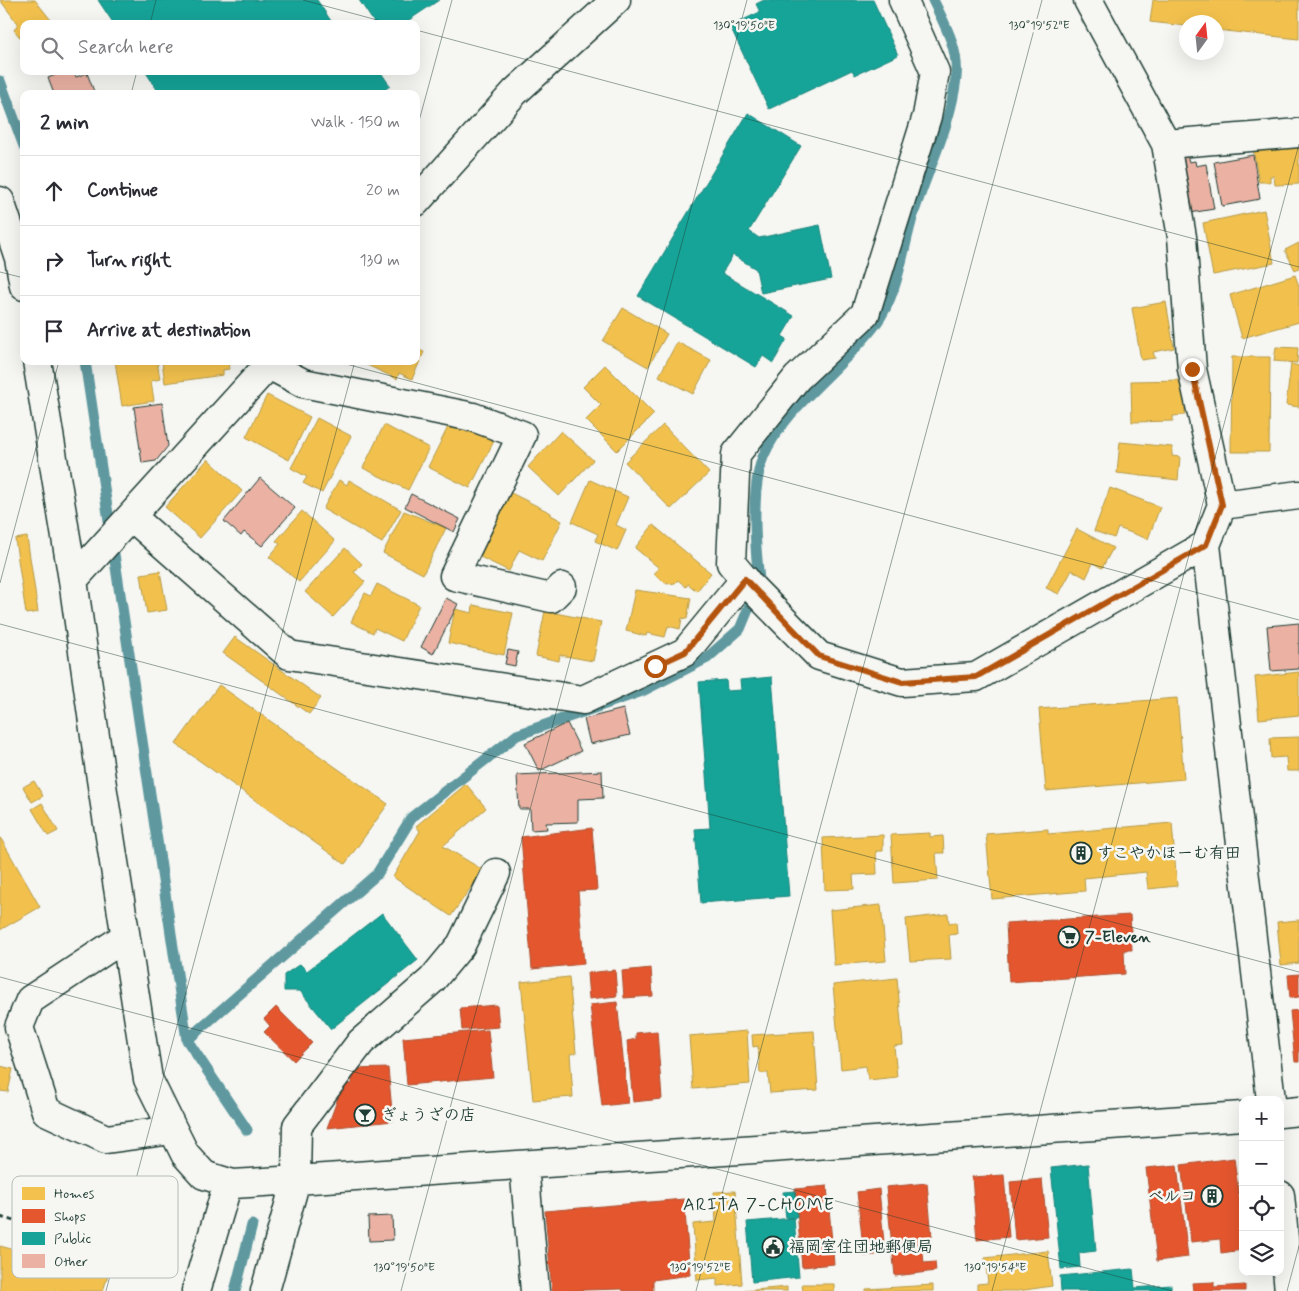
<!DOCTYPE html>
<meta charset="utf-8">
<style>
:root{--surface:#fff;--page:#f7f7f7;--text:#2b2b33;--muted:#7c7c81;--line:#e1e1e2}
body{margin:0;font-family:Mynerve,"Klee One",sans-serif;background:var(--page);color:var(--text)}
.controls{position:absolute;right:15px;bottom:15px;display:grid;overflow:hidden;border-radius:10px;box-shadow:0 5px 20px #0002}
.controls button{width:45px;height:45px;display:grid;place-items:center;padding:0;border:0;border-bottom:1px solid var(--line);background:var(--surface);color:var(--text);font:25px sans-serif}
.compass{position:absolute;left:1179px;top:15px;width:45px;height:45px;border-radius:50%;background:var(--surface);box-shadow:0 5px 20px #0002;rotate:15deg}
.stop{position:absolute;width:15px;height:15px;margin:-11px;border:4px solid #b45309;border-radius:50%;background:#fff}
.stop.end{background:#b45309;border-color:#fff;box-shadow:0 1px 5px #0008}
.list{margin:0;padding:0;list-style:none}
h2{display:flex;justify-content:space-between;align-items:center;height:65px;margin:0;padding:0 20px;font-size:21px}
h2 small{font-size:16px;font-weight:400;color:var(--muted)}
.list li{display:grid;grid-template-columns:32px 1fr auto;gap:15px;align-items:center;box-sizing:border-box;height:70px;padding:0 20px;border-top:1px solid var(--line)}
.list b{display:block;font-size:19px;white-space:nowrap}
.list em{font-size:16px;font-style:normal;color:var(--muted)}
.icon{flex:none;width:28px;height:28px;fill:none;stroke:currentColor;stroke-width:2;stroke-linecap:round;stroke-linejoin:round}
.map{position:relative;flex:none;width:1299px;height:1291px;overflow:hidden}
.search{position:absolute;background:var(--surface);box-shadow:0 5px 20px #0002;left:20px;top:20px;width:400px;height:55px;display:flex;align-items:center;gap:12px;box-sizing:border-box;padding:0 18px;border-radius:10px;color:var(--muted);font-size:19px}
.panel{position:absolute;background:var(--surface);box-shadow:0 5px 20px #0002;left:20px;top:90px;width:400px;height:275px;border-radius:10px}
.map>svg:first-child{display:block}
.homes{fill:#f2c14e;stroke:#b39946}
.shops{fill:#e4572e;stroke:#a94f30}
.public{fill:#17a398;stroke:#19847a}
.lines{fill:none;stroke-linecap:round;stroke-linejoin:round}
.stream{stroke:#5e999f;stroke-width:11}
.building{fill:#ebb2a4;stroke:#1f3d34}
.minor-casing{stroke:#1f3d34;stroke-width:31}
.path{stroke:#1f3d34;stroke-width:3;stroke-dasharray:5 4;stroke-linecap:butt}
.minor{stroke:#f6f6f2;stroke-width:28}
.route{stroke:#b45309;stroke-width:6}
.ticks{fill:none;stroke:#1f3d34;stroke-width:1;stroke-opacity:0.45}
.labels{text-anchor:middle;dominant-baseline:central;stroke-width:5;stroke-linejoin:round;paint-order:stroke}
.poi-label{font-size:16px;font-weight:bold;fill:#1f3d34;stroke:#f6f6f2;text-anchor:start}
.neighbourhood-label{font-size:18px;letter-spacing:1px;fill:#1f3d34;stroke:#f6f6f2}
.key{fill:#f6f6f2;stroke:#b6beb9;stroke-width:1}
.key-label{font-size:14px;fill:#1f3d34}
.ticks-label{font-size:12px;text-anchor:middle;fill:#1f3d34;stroke:#f6f6f2;stroke-width:5;stroke-linejoin:round;paint-order:stroke}
</style>
<div class="map">
<svg width="1299" height="1291" viewBox="0 0 1299 1291">
<rect width="100%" height="100%" fill="#f6f6f2"/>
<filter id="ink" filterUnits="userSpaceOnUse"><feTurbulence type="fractalNoise" baseFrequency=".02" numOctaves="2"/><feDisplacementMap in="SourceGraphic" scale="10" xChannelSelector="R" yChannelSelector="G"/><feConvolveMatrix kernelMatrix="1 2 1 2 8 2 1 2 1" color-interpolation-filters="sRGB"/></filter>
<g filter="url(#ink)">
<path class="homes" d="M0,0H35L54,24H24V42L14,30L18,24Z
M1153,0H1299V39L1216,30V22H1186V26L1150,22Z
M1251,137H1299V184L1275,185L1274,176H1270V182H1259Z
M1264,210L1274,263L1213,275L1203,223Z
M1299,243V268L1295,270L1285,250Z
M1295,275L1299,286V322L1242,338L1230,295Z
M1166,302L1174,348L1153,352L1155,358L1141,360L1132,308Z
M623,308L667,334L648,367L603,341Z
M677,342L711,360L693,394L659,376Z
M1276,347L1298,348L1297,363L1274,361Z
M416,349L424,352L412,379L399,373L397,379L367,365L369,361H416Z
M1232,357H1270L1269,452H1231Z
M115,361H157L160,379L151,381L154,401L122,406Z
M162,361H228L229,369L223,370V375L165,383Z
M1291,364L1299,366V407L1286,405Z
M605,365L654,414L617,451L586,420L601,405L583,387Z
M1185,380V415L1173,416V421L1132,422L1131,381Z
M267,395L310,417L289,460L246,437Z
M317,418L351,436L322,493L303,483L307,477L291,468Z
M450,423L468,433L471,427L495,439L470,488L428,467Z
M384,425L429,448L408,490L363,468Z
M663,425L709,473L671,509L625,462Z
M561,431L593,460L559,496L528,467Z
M1120,442L1172,447V456L1180,457L1178,480L1117,473Z
M208,459L242,491L200,538L165,507Z
M339,480L347,485L349,480L401,510L382,543L323,509Z
M590,480L628,497L616,525L626,530L617,551L595,541L598,534L572,522Z
M1110,488L1160,507L1148,539L1118,528L1114,538L1094,531Z
M507,491L551,513V515L562,521L542,561L519,550L509,571L476,555Z
M302,511L335,541L299,582L269,557L280,544L276,541Z
M404,511L446,528L423,574L383,553Z
M653,525L711,573L697,591L688,584L686,587L678,580L675,583L667,584L654,574L659,568L635,548Z
M1077,529L1113,548L1102,568L1093,563L1086,578L1072,570L1059,594L1046,588Z
M27,537L38,612L26,614L15,539Z
M345,548L362,564L354,572L365,582L333,617L305,592Z
M160,571L167,610L147,613L141,574Z
M377,584L419,605L402,641L375,628L373,633L351,622L365,593L371,596Z
M635,590L691,598L687,619L682,618L680,629L668,626L665,637L647,633L646,636L626,631Z
M473,605L513,613L504,655L448,643L455,609L472,613Z
M545,611L601,622L593,661L560,655L559,661L536,656Z
M235,637L321,698L309,714L223,653Z
M1299,672V715L1259,719L1255,677Z
M219,685L388,804L345,864L176,744Z
M1177,698L1184,779L1046,791L1039,709Z
M1299,737V771H1287L1286,757L1271,758L1270,738Z
M34,781L43,796L32,802L23,787Z
M466,784L486,808L443,846L483,870L451,916L393,877L420,831L416,826Z
M42,803L58,831L48,836L32,809Z
M1172,823L1177,886L1148,889L1146,872L1084,878L1085,891L992,899L986,834L1048,829V834Z
M930,833V837L943,836L944,853H936L938,880L894,883L891,835Z
M883,835V851H876L877,874L853,875L854,889L825,890L823,838Z
M0,837L40,907L0,930Z
M881,905L886,961L834,965L830,910Z
M948,914L949,923L956,922L957,934L949,935L951,959L910,961L906,919Z
M1299,920V963L1281,965L1277,922Z
M569,977L576,1053L570,1054L573,1097L533,1100L521,982Z
M897,978L903,1045L894,1046L897,1077L868,1080L866,1066L841,1069L833,985Z
M747,1031L750,1084L693,1089L689,1036Z
M814,1031L818,1090L770,1093L768,1073H760L758,1046L753,1047L752,1035Z
M0,1066L13,1069L8,1092L0,1091Z
M735,1191L742,1284L717,1286V1278L697,1280L693,1224L716,1222L714,1192Z
M0,1246L108,1275L103,1291H0Z
M1048,1251L1052,1286L1018,1291H977V1284L988,1283L985,1258Z
M802,1284H834V1291H803Z
M933,1285V1291H866V1289Z
M787,1287V1291H744Z"/>
<path class="shops" d="M592,828L597,890L578,891L584,964L532,969L521,837Z
M1130,915L1132,950H1124L1125,974L1009,982L1006,923Z
M651,968L653,996L624,998L622,971Z
M615,970L617,996L589,999L587,973Z
M1299,974V997L1290,998L1288,975Z
M617,1002L628,1103L602,1106L590,1005Z
M497,1005L499,1027L462,1030L460,1008Z
M276,1007L312,1043L294,1061L264,1032L270,1026L264,1019Z
M1299,1010V1062H1295L1290,1011Z
M488,1030L493,1077L407,1085L403,1038Z
M657,1031L662,1099L633,1102L627,1041L636,1039V1033Z
M388,1068L393,1121L327,1128L343,1084H352V1069Z
M1234,1158L1243,1227V1250L1221,1253L1220,1239L1191,1242L1181,1165Z
M1177,1165L1188,1257L1157,1261L1146,1168Z
M1004,1175L1009,1237L977,1240L972,1177Z
M1042,1179L1048,1237L1015,1240L1010,1182Z
M927,1183L932,1237L923,1238L924,1243L892,1246L886,1187Z
M827,1186L834,1264L802,1267L795,1189Z
M879,1189L885,1254L864,1256L857,1192Z
M684,1199L690,1275L653,1280V1291H623L622,1289L552,1291L545,1211Z
M922,1243L924,1263L935,1262L936,1271L895,1276L892,1246Z
M1214,1282V1287L1245,1285V1291H1193L1192,1283Z"/>
<path class="public" d="M98,0H317L333,24H114Z
M359,0H439L403,24H375Z
M764,0H873L898,55L855,75L852,70L769,109L730,26L760,12L756,4Z
M145,71H380L390,86L378,94H160Z
M748,113L801,146L749,231L759,238L820,225L831,279L761,293L756,269L733,255L722,273L794,316L782,336L787,339L773,363L763,356L756,367L638,296Z
M772,677L789,896L701,903L695,829L710,828L699,682L726,680L727,691L741,690L740,680Z
M382,913L418,960L331,1029L300,991H284V975L300,964L307,971Z
M1088,1164L1096,1251L1079,1253L1080,1267L1061,1269L1051,1168Z
M795,1191L797,1217L786,1218L783,1192Z
M794,1218L799,1277L752,1282L747,1222Z
M1133,1269L1135,1288L1171,1285V1291H1061L1060,1276Z"/>
<g class="lines">
<path class="stream" d="M0,81L24,146
M85,361L187,1040L247,1130
M187,1040L377,874L412,817L517,735L642,691L707,658L740,629L750,605L761,596C756,558 749,494 763,457C783,408 843,368 875,325C898,295 902,251 913,215C927,170 951,125 956,78C959,49 945,25 933,0
M235,1291L252,1225"/>
</g>
<path class="building" d="M65,71H73L76,77L87,73L95,94H54L48,78Z
M1187,155L1189,162L1195,161L1196,166L1206,164L1214,209L1190,213L1178,157Z
M1253,155L1260,199L1222,206L1214,162Z
M162,403L168,446L156,461L142,463L134,407Z
M260,478L295,508L262,546L244,532L241,536L224,521Z
M411,494L460,519L454,532L405,507Z
M446,598L458,604L433,654L421,647Z
M1299,623V669L1271,671L1267,626Z
M508,650L518,652L515,666L505,664Z
M623,709L630,735L590,744L584,719Z
M567,723L581,751L539,771L525,743Z
M602,771L603,798L578,799V822L546,823L547,829L531,830L530,809H519L517,775Z
M392,1216L393,1240L369,1241L368,1217Z"/>
<g class="lines">
<g class="minor-casing">
<path id="minor" d="M903,0L935,72L927,116L865,314L797,378L736,454L731,563L750,586L819,656L902,682L976,677L1206,545
M1088,0L1166,144L1182,237L1192,369L1222,505L1206,545L1271,1100
M1166,144L1299,133
M0,201L19,258L24,286
M416,202L515,92L616,0
M37,361L73,580L101,779L148,1079L185,1154L204,1175L233,1184L296,1180L1243,1116
M269,365L303,383L473,417L522,435L454,576L551,598L562,587
M1222,505L1299,495
M132,517L289,655L583,700L685,652L745,579
M73,580L272,361
M125,937L30,1000L19,1027L46,1111L106,1139L172,1130
M1280,1113L1299,1111
M524,1165L535,1291
M1280,1195L1289,1291
M196,1291L228,1183
M265,1291L296,1180L297,1126L361,1042L432,980L461,945L496,873"/>
</g>
<path class="path" d="M0,1217L118,1250L174,1252"/>
<use href="#minor" class="minor"/>
</g>
</g>
<g class="lines" filter="url(#ink)">
<path class="route" d="M655,666L685,652L745,579L819,656L902,682L976,677L1206,545L1222,505L1192,369"/>
</g>
<path class="ticks" d="M303,0L392,24M150,24L156,0M416,30L1299,267M131,94L137,71M416,132L452,0M0,272L24,278M335,361L1299,620M0,583L59,361M0,624L1299,972M0,977L1172,1291M106,1291L355,361M401,1291L747,0M696,1291L1042,0M992,1291L1299,144M1287,1291L1299,1246"/>
<defs>
<g id="building-ring" transform="scale(1.125)"><circle r="9.5" fill="#f6f6f2" stroke="#1f3d34" stroke-width="1.5"/><path d="M-4-6H4V6H1V3H-1V6H-4ZM-2.5-4.3h1.7v1.8h-1.7ZM.8-4.3h1.7v1.8H.8ZM-2.5-1h1.7V.8h-1.7ZM.8-1h1.7V.8H.8Z" fill="#1f3d34"/></g>
<g id="supermarket-ring" transform="scale(1.125)"><circle r="9.5" fill="#f6f6f2" stroke="#1f3d34" stroke-width="1.5"/><path d="M-6-5.5h2.5l.6 2H6L4.5 2H-2.5L-4.4-4H-6ZM-1.5 3.2a1.3 1.3 0 1 0 .1 0ZM3 3.2a1.3 1.3 0 1 0 .1 0Z" fill="#1f3d34"/></g>
<g id="bar-ring" transform="scale(1.125)"><circle r="9.5" fill="#f6f6f2" stroke="#1f3d34" stroke-width="1.5"/><path d="M-6-5H6L.8 .8V4.5H3.5V6h-7V4.5H-.8V.8Z" fill="#1f3d34"/></g>
<g id="civic-ring" transform="scale(1.125)"><circle r="9.5" fill="#f6f6f2" stroke="#1f3d34" stroke-width="1.5"/><path d="M-.6-6.5H3V-4.5H.6V-3L4-1V1h2V6H-6V1h2V-1L-.6-3ZM-1.2 2.5V6h2.4V2.5Z" fill="#1f3d34"/></g>
</defs>
<g fill-rule="evenodd">
<use href="#building-ring" x="1081" y="853"/>
<use href="#supermarket-ring" x="1069" y="937"/>
<use href="#bar-ring" x="365" y="1115"/>
<use href="#building-ring" x="1212" y="1196"/>
<use href="#civic-ring" x="773" y="1247"/>
</g>
<g class="labels">
<g class="poi-label">
<text x="1097" y="853">すこやかほーむ有田</text>
<text x="1085" y="937">7-Eleven</text>
<text x="381" y="1115">ぎょうざの店</text>
<text x="1196" y="1196" text-anchor="end">ベルコ</text>
<text x="789" y="1247">福岡室住団地郵便局</text>
</g>
<g class="neighbourhood-label">
<text x="759" y="1205">ARITA 7-CHOME</text>
</g>
</g>
<rect x="12" y="1176" width="166" height="102" rx="8" class="key"/>
<rect x="22" y="1187" width="23" height="13" fill="#f2c14e"/>
<rect x="22" y="1209" width="23" height="14" fill="#e4572e"/>
<rect x="22" y="1232" width="23" height="13" fill="#17a398"/>
<rect x="22" y="1254" width="23" height="14" fill="#ebb2a4"/>
<g class="key-label">
<text x="54" y="1198">Homes</text>
<text x="54" y="1221">Shops</text>
<text x="54" y="1243">Public</text>
<text x="54" y="1266">Other</text>
</g>
<g class="ticks-label">
<text x="1039" y="29">130°19'52"E</text>
<text x="744" y="29">130°19'50"E</text>
<text x="404" y="1271">130°19'50"E</text>
<text x="700" y="1271">130°19'52"E</text>
<text x="995" y="1271">130°19'54"E</text>
</g>
</svg>
<div class="controls">
<button>+</button>
<button>−</button>
<button><svg class="icon" aria-label="locate" viewBox="0 0 24 24"><circle cx="12" cy="12" r="6"/><path d="M12 2v4M12 18v4M2 12h4M18 12h4"/></svg></button>
<button><svg class="icon" aria-label="layers" viewBox="0 0 24 24"><path d="M12 4l9 5-9 5-9-5zM3 14l9 5 9-5"/></svg></button>
</div>
<svg class="compass" viewBox="-18 -18 36 36"><path d="M0-13l5 13h-10z" fill="#e53935"/><path d="M0 13l5-13h-10z" fill="#7c7c81"/></svg>
<div class="stop" style="left:655px;top:666px"></div>
<div class="stop end" style="left:1192px;top:369px"></div>
<div class="search"><svg class="icon" aria-label="search" viewBox="0 0 24 24"><circle cx="10" cy="10" r="6"/><path d="M15 15l6 6"/></svg>Search here</div>
<section class="panel">
<h2>2 min<small>Walk · 150 m</small></h2>
<ul class="list">
<li><svg class="icon" aria-label="ahead" viewBox="0 0 24 24"><path d="M12 20V5M6 11l6-6 6 6"/></svg><div><b>Continue</b></div><em>20 m</em></li>
<li><svg class="icon" aria-label="right" viewBox="0 0 24 24"><path d="M7 20v-9h11M14 6l5 5-5 5"/></svg><div><b>Turn right</b></div><em>130 m</em></li>
<li><svg class="icon" aria-label="arrive" viewBox="0 0 24 24"><path d="M6 21V4h12l-3 4 3 4H6"/></svg><div><b>Arrive at destination</b></div></li>
</ul>
</section>
</div>
